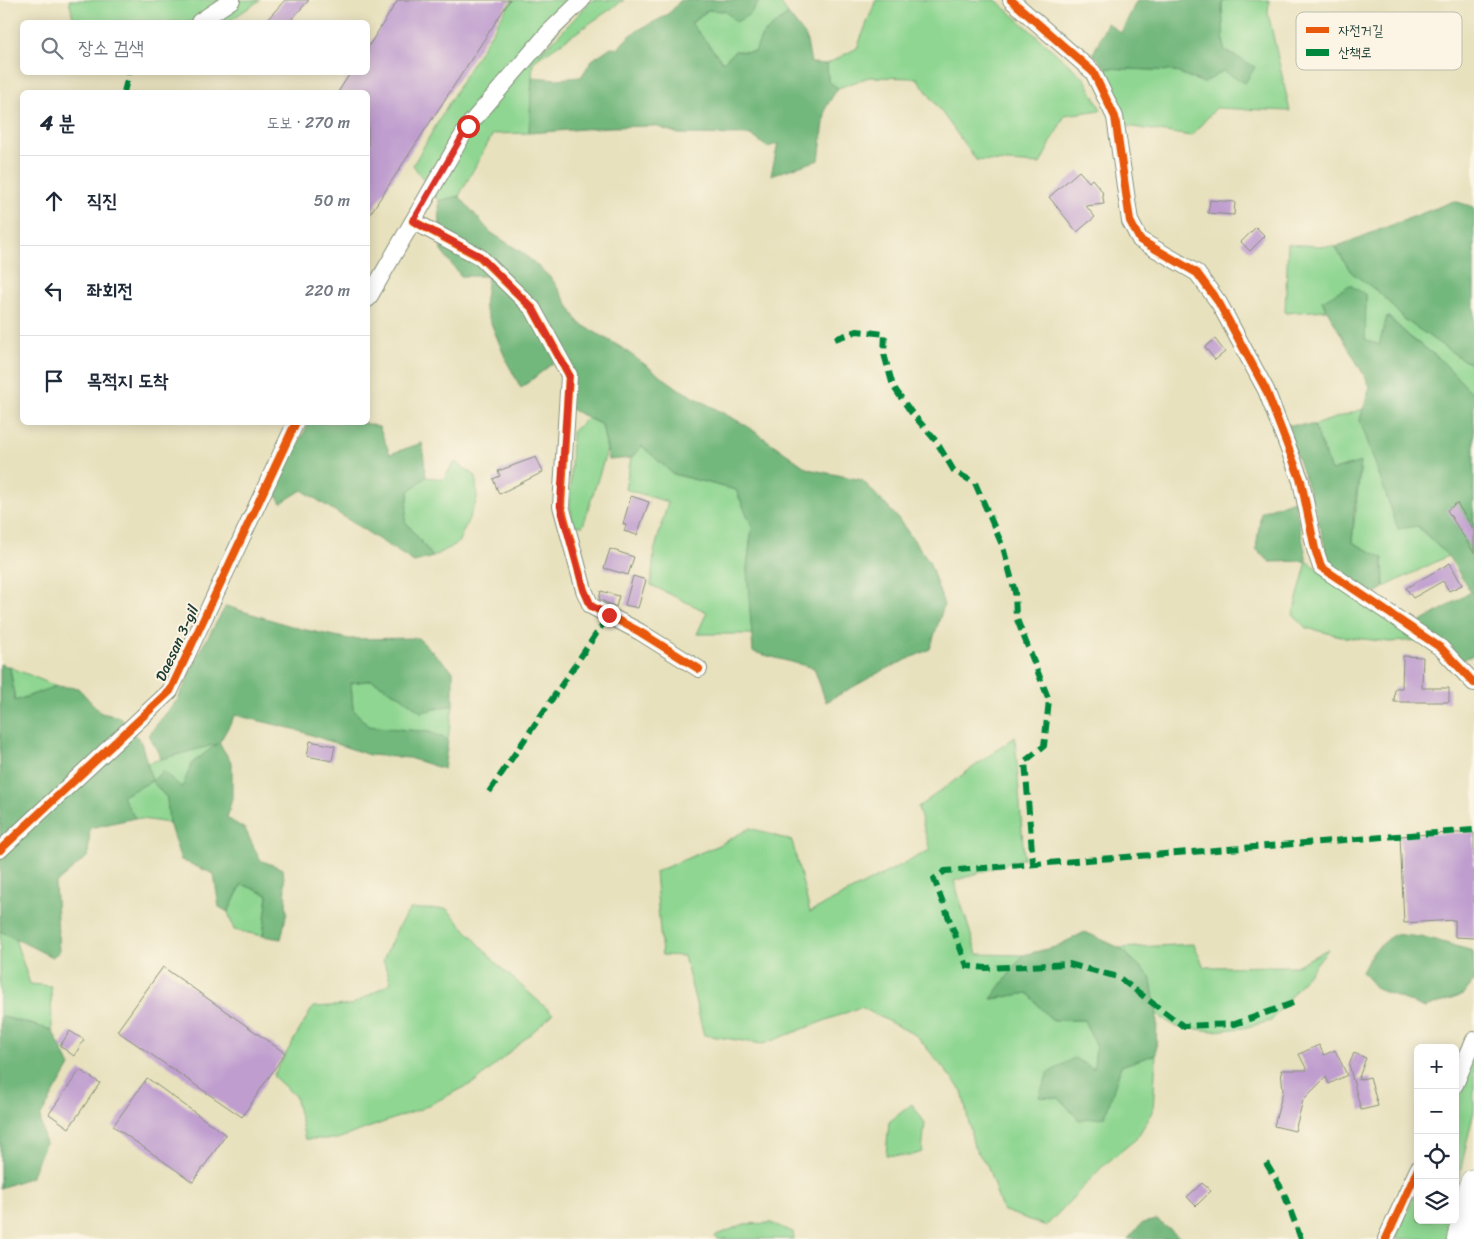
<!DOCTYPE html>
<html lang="ko">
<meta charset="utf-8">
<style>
:root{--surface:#fff;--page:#f6f6f7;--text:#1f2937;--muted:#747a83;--line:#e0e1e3}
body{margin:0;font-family:Sriracha,"Poor Story",sans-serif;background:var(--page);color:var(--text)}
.controls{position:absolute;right:15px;bottom:15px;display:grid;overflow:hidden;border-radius:8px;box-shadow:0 2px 12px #0003}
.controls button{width:45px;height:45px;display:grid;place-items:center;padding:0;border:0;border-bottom:1px solid var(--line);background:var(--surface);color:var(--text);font:25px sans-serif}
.stop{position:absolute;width:15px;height:15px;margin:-11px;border:4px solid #d93025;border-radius:50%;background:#fff}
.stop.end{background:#d93025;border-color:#fff;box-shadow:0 1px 5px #0008}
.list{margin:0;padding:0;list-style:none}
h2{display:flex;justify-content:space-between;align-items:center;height:65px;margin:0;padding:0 20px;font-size:21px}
h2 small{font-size:16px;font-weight:400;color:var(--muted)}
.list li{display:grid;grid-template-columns:32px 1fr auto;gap:15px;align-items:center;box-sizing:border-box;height:90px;padding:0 20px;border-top:1px solid var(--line)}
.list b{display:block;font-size:19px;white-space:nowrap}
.list em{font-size:16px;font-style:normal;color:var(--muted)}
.icon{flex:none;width:28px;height:28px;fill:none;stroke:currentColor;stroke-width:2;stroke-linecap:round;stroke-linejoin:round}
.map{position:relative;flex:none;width:1474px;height:1239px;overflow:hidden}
.search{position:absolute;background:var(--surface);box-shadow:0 2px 12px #0003;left:20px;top:20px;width:350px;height:55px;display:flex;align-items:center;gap:12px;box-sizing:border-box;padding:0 18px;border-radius:8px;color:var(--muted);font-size:19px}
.panel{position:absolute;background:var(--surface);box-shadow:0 2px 12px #0003;left:20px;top:90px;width:350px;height:335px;border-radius:8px}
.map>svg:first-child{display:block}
.green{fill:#8ed691;stroke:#568a62}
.forest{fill:#72b77b;stroke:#487a58}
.building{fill:#bf9ecf}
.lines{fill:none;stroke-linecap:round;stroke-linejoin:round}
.street-casing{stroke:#848f79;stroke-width:18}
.highway-casing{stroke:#848f79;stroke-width:29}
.street{stroke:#fff;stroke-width:16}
.highway{stroke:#fff;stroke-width:28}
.quiet{stroke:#00873e;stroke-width:6;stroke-dasharray:12 6;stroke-linecap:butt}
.cycleway-casing{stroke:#fcf5e5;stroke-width:11}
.cycleway{stroke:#e8590c;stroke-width:8}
.route{stroke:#d93025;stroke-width:6}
.labels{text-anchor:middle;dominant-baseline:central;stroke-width:4;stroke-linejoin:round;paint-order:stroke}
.street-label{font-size:15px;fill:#1f3d34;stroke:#fcf5e5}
.key{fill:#fcf5e5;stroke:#babeb0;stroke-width:1}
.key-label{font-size:14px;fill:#1f3d34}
</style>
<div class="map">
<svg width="1474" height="1239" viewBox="0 0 1474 1239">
<rect width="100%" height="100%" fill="#fcf5e5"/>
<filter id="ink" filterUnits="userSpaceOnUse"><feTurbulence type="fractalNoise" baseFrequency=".02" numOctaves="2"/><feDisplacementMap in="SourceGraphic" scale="10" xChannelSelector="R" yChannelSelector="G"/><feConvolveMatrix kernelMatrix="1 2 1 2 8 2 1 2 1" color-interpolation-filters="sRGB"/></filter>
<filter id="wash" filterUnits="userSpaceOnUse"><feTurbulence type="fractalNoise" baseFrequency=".0096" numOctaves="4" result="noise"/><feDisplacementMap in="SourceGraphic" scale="20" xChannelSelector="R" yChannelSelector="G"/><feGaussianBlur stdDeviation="1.12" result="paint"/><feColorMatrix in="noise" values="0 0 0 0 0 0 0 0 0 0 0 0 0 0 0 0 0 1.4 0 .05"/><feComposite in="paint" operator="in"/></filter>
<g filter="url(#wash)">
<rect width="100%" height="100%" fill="#e8e1be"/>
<path class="green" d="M69,0H260L228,22H74Z
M512,0H580L538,57L592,0H624L533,62L529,133L493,134L459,196L439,201L413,165L464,77Z
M760,0H778L788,14L762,35L755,52L735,51L723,62L691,24L708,10L725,11L758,4Z
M876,0H996L1085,79L1101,110L1065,115L1040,164L976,160L917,78L869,77L838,88L828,81L827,64L857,48Z
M1225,0H1269L1268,13L1290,111L1216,108L1191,136L1127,126L1106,68L1174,71L1204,83L1224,50L1222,4Z
M1288,244L1335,247L1351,272L1381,294L1404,319L1465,361L1474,364V395L1440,359L1409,336L1388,316L1379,345L1365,339L1366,295L1322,301L1327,310L1285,313Z
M1363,409L1360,420L1417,526L1448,556L1384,587L1383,558L1352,542L1361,462L1331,471L1314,425Z
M587,418L602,425L607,450L583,526L573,525L570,505L572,432Z
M642,446L673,474L736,490L752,526L747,569L752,634H697L707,612L651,585L654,552L668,502L625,489L631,458Z
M455,462L476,476L477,500L458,543L433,557L405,521L409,491L426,477L443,479Z
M1307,561L1353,596L1419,640L1390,642L1345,637L1306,628L1293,614Z
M10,667L56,686L15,701Z
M372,680L402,697L421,712L453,705L448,740L429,732L368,726L353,709L351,683Z
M1015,737L1024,858L954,881L977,954L1023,955L992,999L1028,993L1051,1020H1084L1096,1046L1094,1070L1085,1066L1048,1073L1039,1097L1059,1098L1079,1120L1121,1066L1156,1054L1153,1112L1136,1139L1103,1166L1046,1226L1002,1210L988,1167L974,1147L962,1091L917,1036L861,1007L763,1044L704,1035L684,956L662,955L655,872L721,844L750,828L792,841L810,912L930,850L918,807Z
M219,743L192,763L182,788L152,781L167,798L169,823L135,818L122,796L152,781L147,763Z
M242,884L268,895L263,936L234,930L228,912Z
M410,909H447L498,965L553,1014L477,1081L421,1109L337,1139H305L295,1096L273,1076L313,1007L351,1005L391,983L383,960L398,927Z
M0,930L15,939L30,984L51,986L52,1030L0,1016Z
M1194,944L1204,967L1296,966L1328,949L1271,1021L1243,1028L1213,1031L1177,1027L1157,1015L1150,976L1120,948Z
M1474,1049V1111L1455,1194V1094Z
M912,1104L925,1123L922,1152L910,1156L886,1155L889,1122Z
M1418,1185V1220H1450L1446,1239H1396Z
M771,1223L793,1232L794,1239H717L715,1236L744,1224Z"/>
<path class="forest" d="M680,0H760L750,14L736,22L725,11L708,10L691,23L723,62L735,51L755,52L762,35L788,14L806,37L811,63L827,64L828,81L838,88L826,107L819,160L771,175L778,144L767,147L751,135L679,134L655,126L610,127L529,133L532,77L556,79L581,77L592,60L611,47L618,49C637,21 665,26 680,0Z
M1137,0H1225L1222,4L1224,50L1255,67L1245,83L1223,71L1204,83L1174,71L1106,68L1093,54L1107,23L1121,33Z
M459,196L490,232L523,253L552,279L579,323L622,348L679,389L747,426L808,469L862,480L897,517L929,561L944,605L930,649L880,672L826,702L814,668L753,652L747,569L752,526L736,490L673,474L642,446L631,458L609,460L602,425L569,408L562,356L521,388L507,362L484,306L488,276H461L441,251L439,201Z
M1454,201L1474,207V364L1465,361L1404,319L1381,294L1351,272L1335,247Z
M1350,285L1366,295L1365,339L1379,345L1387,316L1412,339L1440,359L1474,395V655L1459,661L1418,624L1471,592L1448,556L1418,526L1398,529L1360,420L1370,386L1322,301Z
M309,423H365L379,427L390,454L422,443L426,477L409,491L405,521L433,557L414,562L302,490L281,503L273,490Z
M1286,425H1314L1331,471L1361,462L1354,511L1352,542L1383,558L1384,587L1375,595L1330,565L1316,511Z
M1294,500L1307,561L1270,562L1256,549L1261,512Z
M226,606L301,629L349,639L418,638L453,671V705L421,712L402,697L372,680L351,683L353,709L368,726L429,732L448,740L444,769L409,758L369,755L294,729L235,715L219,743L232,763V798L227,818L245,829L260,860L283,869L287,912L281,939L263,936L268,895L242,884L228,912L219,907L214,874L181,860L169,823L167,798L152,781L122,796L135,818L90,828L88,856L55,884L59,952L52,957L0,931V664L10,667L15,701L56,686L78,688L101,713L120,717L141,742L152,781L163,771L182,788L192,763L217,744L161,759L149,734L178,699L200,651Z
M1085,932L1120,948L1150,976L1157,1015L1156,1054L1121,1066L1105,1117L1079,1120L1059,1098L1039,1097L1048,1073L1074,1058L1094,1069L1096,1046L1084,1020H1051L1028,993L991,999L1023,955L1055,947Z
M1394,934L1428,938L1473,951L1474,981L1463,995L1425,1008L1377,989L1362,972L1372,953Z
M0,1016L52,1030L70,1066L40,1117L45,1144L31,1177L0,1188Z
M1157,1220L1182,1239H1198H1128L1142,1223Z"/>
<g id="blocks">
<path class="building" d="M285,0H309L289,22H265Z
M398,0H510L368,217V92H338L351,72H368V47Z
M1079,171L1089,182L1092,179L1102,191L1104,204L1086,206L1095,217L1077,232L1049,197Z
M1210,200L1235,202L1234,215L1208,213Z
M1256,227L1265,236L1250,251L1241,242Z
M1215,339L1225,352L1215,360L1205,347Z
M536,457L543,472L499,494L493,479L500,476L498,471Z
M631,496L649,502L637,535L624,531L626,525L623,524Z
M1457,503L1474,530V553L1447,510Z
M610,549L634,557L628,575L604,568Z
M1450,563L1462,585L1449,591L1443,581L1413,598L1406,588Z
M633,576L646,580L638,608L625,605Z
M601,591L619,596L616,607L599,599Z
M1403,656L1423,657L1422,688H1449V702H1394L1395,688H1402Z
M310,741L335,746L332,761L307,756Z
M1450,833H1474V938L1455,937V920L1404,923L1400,836Z
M163,967L285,1053L242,1117L117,1031Z
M70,1031L84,1040L74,1056L60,1046Z
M1319,1045L1324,1055L1335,1050L1347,1075L1329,1084L1326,1077L1303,1100L1295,1131L1274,1126L1283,1091L1281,1070H1307L1299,1054Z
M1354,1053L1366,1058L1358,1080L1370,1077L1378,1106L1361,1110L1349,1065Z
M80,1070L100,1083L69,1128L49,1114Z
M147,1078L226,1135L193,1182L113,1126Z
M1202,1183L1211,1191L1196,1206L1187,1197Z"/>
</g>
</g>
<g filter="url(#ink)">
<use href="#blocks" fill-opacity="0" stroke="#848f79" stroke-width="1"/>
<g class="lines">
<g class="street-casing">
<path id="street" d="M1011,0L1093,72L1115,117L1130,221L1140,240L1197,273L1219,303L1266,390L1301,481L1315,549L1321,567L1441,648L1474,683
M199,22L232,0
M413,221L480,257L533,309L569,375L561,506L584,590L591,606L640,632L699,669
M368,299L468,126L549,32L582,0
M0,850L170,691L296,422
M1455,1085L1474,1040
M1386,1239L1418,1169"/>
</g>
<g class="highway-casing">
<path id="highway" d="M1461,1239L1474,1183"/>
</g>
<use href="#street" class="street"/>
<use href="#highway" class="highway"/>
<path class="quiet" d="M124,92L129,72
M835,339L857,331L885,334L884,354L893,386L911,412L936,441L954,471L975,483L1003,547L1015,592L1016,617L1049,700L1044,746L1025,761L1033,864
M489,792L609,615
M1293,1003L1235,1024L1183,1026L1118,977L1069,964L986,968L967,966L934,879L945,871L1474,830
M1266,1163L1283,1191L1301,1239"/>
<g class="cycleway-casing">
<path id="cycleway" d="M1011,0L1093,72L1115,117L1130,221L1140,240L1197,273L1219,303L1266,390L1301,481L1315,549L1321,567L1441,648L1474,683
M413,221L480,257L533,309L569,375L561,506L584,590L591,606L640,632L699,669
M0,850L170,691L296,422
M1386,1239L1418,1169"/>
</g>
<use href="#cycleway" class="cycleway"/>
</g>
</g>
<g class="lines" filter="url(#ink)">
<path class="route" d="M468,126L413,221L480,256L533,309L569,375L560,506L584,590L591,606L609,615"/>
</g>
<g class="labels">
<g class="street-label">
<text transform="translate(177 643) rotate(-65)">Daesan 3-gil</text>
</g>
</g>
<rect x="1296" y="12" width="166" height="58" rx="8" class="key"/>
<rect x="1306" y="27" width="23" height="6" fill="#e8590c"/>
<rect x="1306" y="49" width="23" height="7" fill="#00873e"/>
<g class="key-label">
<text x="1338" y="35">자전거길</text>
<text x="1338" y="57">산책로</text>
</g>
</svg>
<div class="controls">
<button>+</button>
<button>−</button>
<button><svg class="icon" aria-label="locate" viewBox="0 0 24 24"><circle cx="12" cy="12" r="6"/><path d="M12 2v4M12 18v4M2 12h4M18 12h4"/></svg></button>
<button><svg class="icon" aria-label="layers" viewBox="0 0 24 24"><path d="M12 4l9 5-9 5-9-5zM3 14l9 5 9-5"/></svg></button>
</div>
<div class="stop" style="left:468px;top:126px"></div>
<div class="stop end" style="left:609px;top:615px"></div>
<div class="search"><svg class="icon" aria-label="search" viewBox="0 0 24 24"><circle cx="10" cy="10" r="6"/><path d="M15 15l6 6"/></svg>장소 검색</div>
<section class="panel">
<h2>4 분<small>도보 · 270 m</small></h2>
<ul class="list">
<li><svg class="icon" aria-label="ahead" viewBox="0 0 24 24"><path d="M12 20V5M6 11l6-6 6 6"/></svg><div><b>직진</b></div><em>50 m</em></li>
<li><svg class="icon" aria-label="left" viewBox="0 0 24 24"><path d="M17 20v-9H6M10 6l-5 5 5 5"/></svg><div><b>좌회전</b></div><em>220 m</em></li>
<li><svg class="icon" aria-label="arrive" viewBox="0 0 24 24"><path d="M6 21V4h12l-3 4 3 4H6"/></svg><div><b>목적지 도착</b></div></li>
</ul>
</section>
</div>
